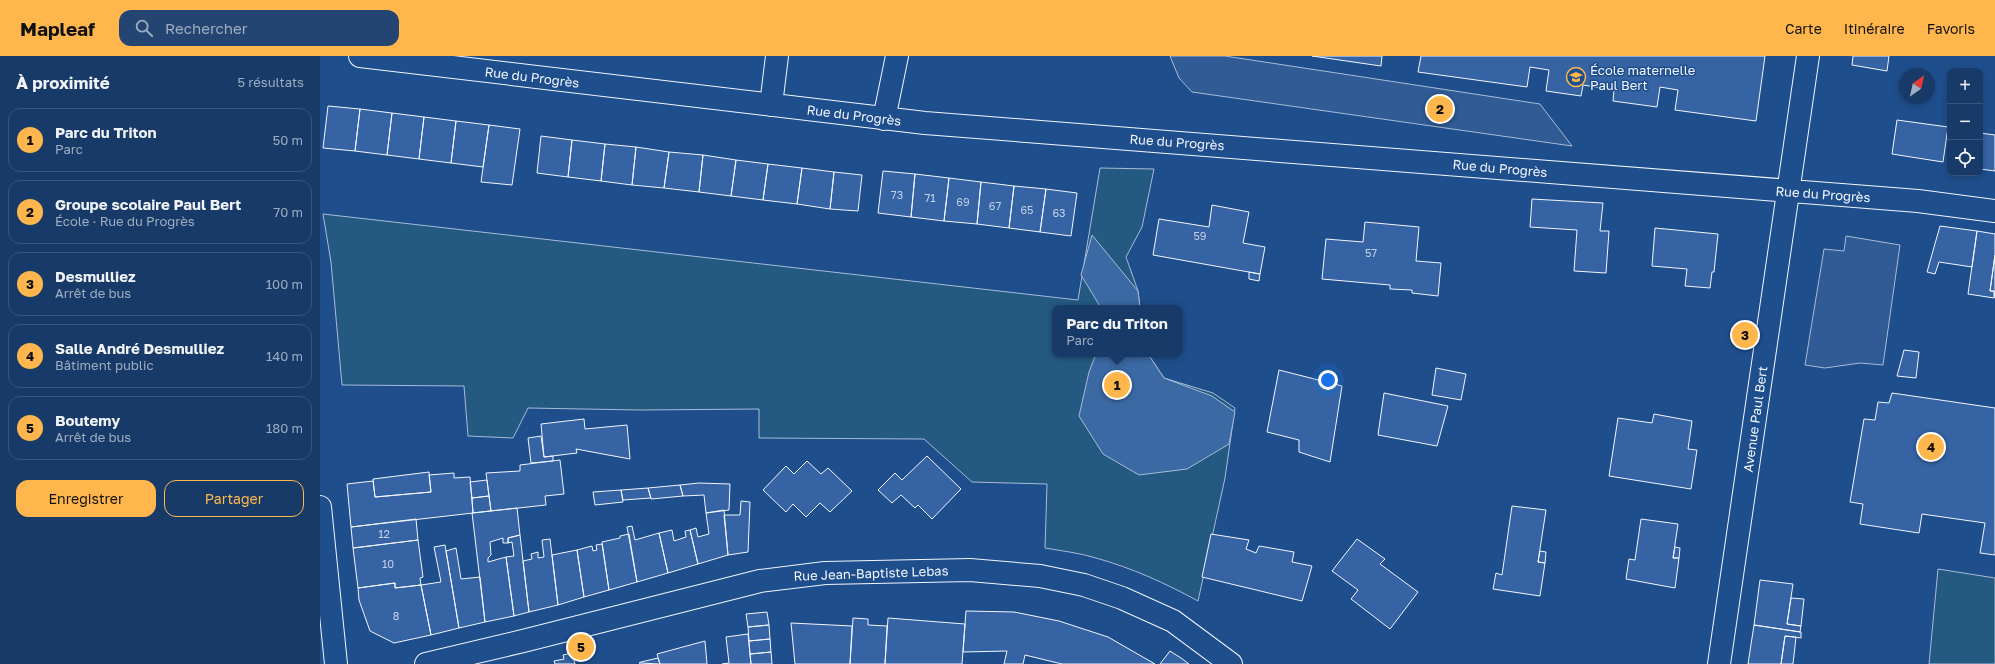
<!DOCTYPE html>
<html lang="fr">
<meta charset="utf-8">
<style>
:root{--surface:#173a69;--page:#244571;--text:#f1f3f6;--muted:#9eadc0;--line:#36547d;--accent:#ffb74d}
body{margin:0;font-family:"Golos Text",sans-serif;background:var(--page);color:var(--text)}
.controls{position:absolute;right:12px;top:12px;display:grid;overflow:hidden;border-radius:8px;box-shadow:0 2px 6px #0003}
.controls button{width:36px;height:36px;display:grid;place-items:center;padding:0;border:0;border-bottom:1px solid var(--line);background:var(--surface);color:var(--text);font:20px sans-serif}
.compass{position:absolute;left:1579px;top:12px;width:36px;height:36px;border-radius:50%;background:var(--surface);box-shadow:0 2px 6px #0003;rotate:34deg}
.you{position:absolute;left:1008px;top:324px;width:14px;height:14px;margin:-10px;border:3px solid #fff;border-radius:50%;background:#1a73e8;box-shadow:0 0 0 6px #1a73e833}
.badge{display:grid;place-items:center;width:26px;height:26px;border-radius:50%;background:var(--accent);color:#111;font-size:13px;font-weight:700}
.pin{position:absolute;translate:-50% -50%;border:2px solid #fff;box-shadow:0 1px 4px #0006}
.popup{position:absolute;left:732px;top:249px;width:130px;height:52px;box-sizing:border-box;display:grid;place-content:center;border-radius:8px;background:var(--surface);filter:drop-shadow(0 1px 3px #0005);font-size:13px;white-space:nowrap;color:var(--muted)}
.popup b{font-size:15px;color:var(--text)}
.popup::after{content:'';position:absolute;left:50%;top:100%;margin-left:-8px;border:8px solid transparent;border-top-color:var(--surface)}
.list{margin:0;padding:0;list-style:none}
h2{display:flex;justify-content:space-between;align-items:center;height:52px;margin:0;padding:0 16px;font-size:17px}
h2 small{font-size:13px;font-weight:400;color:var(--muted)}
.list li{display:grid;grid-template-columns:26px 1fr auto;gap:12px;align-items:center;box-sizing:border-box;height:64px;margin:0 8px 8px;padding:0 8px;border:1px solid var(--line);border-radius:12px}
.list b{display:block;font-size:15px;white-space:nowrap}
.list p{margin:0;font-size:13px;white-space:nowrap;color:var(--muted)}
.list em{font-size:13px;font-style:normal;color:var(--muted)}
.actions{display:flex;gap:8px;padding:12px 16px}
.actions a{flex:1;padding:9px 0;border:1px solid var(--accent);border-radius:12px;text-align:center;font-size:14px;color:var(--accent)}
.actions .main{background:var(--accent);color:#111}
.icon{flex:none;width:22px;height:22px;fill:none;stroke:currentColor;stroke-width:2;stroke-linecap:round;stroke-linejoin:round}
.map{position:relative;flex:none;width:1675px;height:608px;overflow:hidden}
header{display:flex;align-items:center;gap:24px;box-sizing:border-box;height:56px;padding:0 20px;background:var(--accent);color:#111}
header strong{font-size:19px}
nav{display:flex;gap:22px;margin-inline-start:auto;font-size:14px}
.search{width:280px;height:36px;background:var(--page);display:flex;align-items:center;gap:10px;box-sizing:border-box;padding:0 14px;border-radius:12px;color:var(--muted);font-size:15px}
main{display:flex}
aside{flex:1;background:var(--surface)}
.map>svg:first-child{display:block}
.green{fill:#245a82;stroke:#a8bbd7}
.parking{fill:#305b95;stroke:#a8bbd7}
.water{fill:#3b69a3;stroke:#a8bbd7}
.building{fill:#3563a3;stroke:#f2f6ff}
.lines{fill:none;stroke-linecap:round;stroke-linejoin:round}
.street-casing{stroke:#f2f6ff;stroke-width:24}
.secondary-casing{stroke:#f2f6ff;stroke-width:24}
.street{stroke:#1f4e8c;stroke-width:22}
.secondary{stroke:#1f4e8c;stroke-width:22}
.labels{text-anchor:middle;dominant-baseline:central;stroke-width:3;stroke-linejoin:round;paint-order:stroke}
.number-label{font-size:11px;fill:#c3d1e8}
.poi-label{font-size:13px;fill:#f2f6ff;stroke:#1f4e8c;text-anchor:start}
.street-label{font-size:13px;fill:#f2f6ff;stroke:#1f4e8c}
</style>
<header>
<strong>Mapleaf</strong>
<div class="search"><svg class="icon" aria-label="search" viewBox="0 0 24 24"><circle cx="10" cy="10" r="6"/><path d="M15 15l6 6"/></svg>Rechercher</div>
<nav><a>Carte</a><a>Itinéraire</a><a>Favoris</a></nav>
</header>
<main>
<aside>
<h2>À proximité<small>5 résultats</small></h2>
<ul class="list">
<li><span class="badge">1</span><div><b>Parc du Triton</b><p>Parc</p></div><em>50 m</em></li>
<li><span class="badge">2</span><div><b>Groupe scolaire Paul Bert</b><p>École · Rue du Progrès</p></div><em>70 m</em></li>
<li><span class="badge">3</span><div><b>Desmulliez</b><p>Arrêt de bus</p></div><em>100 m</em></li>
<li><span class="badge">4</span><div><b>Salle André Desmulliez</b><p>Bâtiment public</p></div><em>140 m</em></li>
<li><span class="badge">5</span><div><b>Boutemy</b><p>Arrêt de bus</p></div><em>180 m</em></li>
</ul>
<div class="actions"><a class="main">Enregistrer</a><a>Partager</a></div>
</aside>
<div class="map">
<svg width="1675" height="608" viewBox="0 0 1675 608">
<rect width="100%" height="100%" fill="#1f4e8c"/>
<path class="green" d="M780,112L834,113L822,171L806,201L818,235L820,252H735V298H828L844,322L893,337L915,352L905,422L878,545C845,527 812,512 776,502C760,497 742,495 725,492L727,428L652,426L604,383L439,382V353L320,354L208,352L193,382L148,380L144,330L22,329L11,206L3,158L758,244Z
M1618,513L1675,522V608H1609Z"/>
<path class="parking" d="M850,0H905L1220,48L1252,90L872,36L859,22Z
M1526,180L1580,189L1563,309L1540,307L1505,312L1485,309L1504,193L1524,195Z"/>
<path class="water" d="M772,179L818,235L820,252H781L761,219Z
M776,298H828L844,322L892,340L915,356L909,388L867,413L819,419L783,398L759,360L769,316Z"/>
<path class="building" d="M992,0H1062L1061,10Z
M1101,0H1445L1436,65L1355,54L1358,34L1340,31L1337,51L1293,45L1294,34L1263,29L1261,40L1226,35L1229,14L1210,11L1207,31L1098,16Z
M1533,0H1569L1567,15L1532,9Z
M8,50L40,53L35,95L3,92Z
M40,53L72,57L67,99L35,95Z
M72,57L104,61L99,103L67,99Z
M104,61L136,65L131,107L99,103Z
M1577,64L1628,71L1623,106L1572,98Z
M136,65L169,69L163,111L131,107Z
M169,69L200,73L192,129L161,126Z
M1660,77L1675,79V115L1660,113Z
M221,80L252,84L248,121L217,117Z
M252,84L285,88L281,125L248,121Z
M285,88L316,91L312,129L281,125Z
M316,91L349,96L344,132L312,129Z
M349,96L383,99L379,136L344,132Z
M383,99L416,104L411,140L379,136Z
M416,104L448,108L443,144L411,140Z
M448,108L482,112L477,148L443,144Z
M482,112L514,116L510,153L477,148Z
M563,115L595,118L591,161L558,157Z
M514,116L542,119L538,155L510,153Z
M595,118L629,122L624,165L591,161Z
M629,122L661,126L657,168L624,165Z
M661,126L694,130L689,172L657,168Z
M694,130L726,133L720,176L689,172Z
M726,133L757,137L751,180L720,176Z
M1212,143L1283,147L1280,175H1289L1286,217L1254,215L1257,174L1210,171Z
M892,149L929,156L923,187L945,191L940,218L833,199L839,163L889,171Z
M1045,166L1099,171L1096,205L1121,207L1118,240L1092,237V234L1070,233V229L1002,223L1006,183L1043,186Z
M1620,170L1657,175L1652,211L1619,206L1615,218L1607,216Z
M1335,172L1398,178L1394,216H1392L1390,232L1365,230L1367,213L1332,210Z
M1657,175L1675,178V199L1670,235H1674V242L1648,238Z
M1675,199V242L1674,235H1670Z
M929,216L940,218L939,225L929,223Z
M1584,294L1599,296L1596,322L1577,320Z
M1116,312L1146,318L1141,344L1112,339Z
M959,314L1022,330L1010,406L979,396V384L947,376Z
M1064,337L1128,350L1117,390L1058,379Z
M1572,337L1675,352V499L1660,497L1665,467L1602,458L1599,477L1540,468L1543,448L1530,446L1544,363L1555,364L1558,346L1569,347Z
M1334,358L1372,365L1368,393L1377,394L1371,433L1289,420L1298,362L1332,367Z
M264,363L265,373L307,369L310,403L256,393L257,397L224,401L221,368Z
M221,380L224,401L233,400V405L211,407L208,382Z
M607,400L641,433L612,463L598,449L595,452L581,439L572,447L558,434L575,417L582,424Z
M240,404L244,438L225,440L226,449L171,455L166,417L200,415V409Z
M487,405L501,418L508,412L532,435L510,456L500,447L486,461L473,448L466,456L443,434L466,410L474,418Z
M109,416L111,436L55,441L53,423Z
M134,417V422L150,421L153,457L31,471L27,428L53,425L55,441L111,436L109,419Z
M167,424L169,440L152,442L150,426Z
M379,427L410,428L409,454L386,457L384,439L363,440L360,429Z
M360,429L363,440L331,443L328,432Z
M328,432L331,442L303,444L301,434Z
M301,434L303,446L275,449L273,436Z
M169,440L171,455L153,457L152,442Z
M421,445L430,446L428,496L408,499L404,459H420Z
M1192,450L1226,454L1218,506L1225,507L1220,540L1173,533L1176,517L1182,519Z
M197,452L200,479L188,482V487H183V482L170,486L171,499L168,502V506L186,501L194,560L165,566L152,457Z
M404,454L408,499L378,508L370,474L376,472L378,481L389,478L386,457Z
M96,463L98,484L33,492L31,471Z
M1321,463L1358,468L1353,502H1359L1355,532L1306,523L1309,503L1315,504Z
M312,470L315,484L339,477L348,517L317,526L307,471Z
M352,474L354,485L366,481L365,475L370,474L378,508L348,517L339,477Z
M309,478L317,526L289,534L282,486L300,482V480Z
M891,478L929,484L926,493L936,497L939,490L974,496L972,506L992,510L982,545L882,521Z
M200,479L209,556L194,560L186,501L194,500L192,486L188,487V482Z
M230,483L238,549L209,556L203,505L212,503L211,498L218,496V502L224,501L222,484Z
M1037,483L1065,503L1060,508L1098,536L1070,573L1031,543L1038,534L1012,515Z
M98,484L103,521L100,522L101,529L75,532V527L38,532L33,492Z
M282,488L289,534L264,541L257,494L272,490L273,495L277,494L276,489Z
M125,489L139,572L111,579L101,529L121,526L114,491Z
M1355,491L1360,492L1359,502H1353Z
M136,492L141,523L160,521L165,566L139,572L126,495Z
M257,494L264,541L238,549L232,499Z
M1220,495L1226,496L1225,507L1218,506Z
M1440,524L1473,528L1467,568L1481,570L1480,576L1434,569Z
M75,527V532L101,529L111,579L74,587L50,575L39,544L38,532Z
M1471,542L1484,543L1481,570L1467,568Z
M646,555L694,556L739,565L788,581L835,608H742L705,599L703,608H684L687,595L643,596Z
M447,556L449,569L428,571L426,558Z
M533,562L548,563V569L567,570L565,608H530Z
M568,562L645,568L642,608H565Z
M471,567L532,570L530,608H475Z
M449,569L450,583L429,585L428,571Z
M1434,569L1481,576V582L1465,580L1461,608H1428Z
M428,578L431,608H402L409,607L406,581Z
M1465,580L1476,581L1473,608H1461Z
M450,583L451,596L430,598L429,585Z
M385,585L387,608H340L337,598Z
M850,595L861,602L869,608H840Z
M451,596L452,608H431L430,598Z
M252,597L255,608H235L234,605L244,603L243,599Z
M338,602L340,608L319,607L321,606Z"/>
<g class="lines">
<g class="street-casing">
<path id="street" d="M40,0L605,67L1598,145L1675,155
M451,49L457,0
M564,63L577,0
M1399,608L1488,0"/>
</g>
<g class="secondary-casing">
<path id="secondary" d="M0,451L16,608
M106,608L203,585L440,525L505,517L650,514L720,520L764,529L802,542L853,565L911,608"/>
</g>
<use href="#street" class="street"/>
<use href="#secondary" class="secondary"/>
</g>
<defs>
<g id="school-ring" transform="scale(1)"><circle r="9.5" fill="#1f4e8c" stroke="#ffb74d" stroke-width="1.5"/><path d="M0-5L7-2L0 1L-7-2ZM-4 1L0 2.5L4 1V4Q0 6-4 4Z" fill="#ffb74d"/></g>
</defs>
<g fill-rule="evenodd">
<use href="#school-ring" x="1256" y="21"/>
</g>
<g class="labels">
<g class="number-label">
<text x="577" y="138">73</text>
<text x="610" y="141">71</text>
<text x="643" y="145">69</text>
<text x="675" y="149">67</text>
<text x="707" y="153">65</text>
<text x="739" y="156">63</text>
<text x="880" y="179">59</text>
<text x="1051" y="196">57</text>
<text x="64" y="477">12</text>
<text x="68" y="507">10</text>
<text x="76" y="559">8</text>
</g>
<g class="poi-label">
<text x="1270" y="14">École maternelle<tspan x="1270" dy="15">Paul Bert</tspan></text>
</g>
<g class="street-label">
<text transform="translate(212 21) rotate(7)">Rue du Progrès</text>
<text transform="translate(534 59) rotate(7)">Rue du Progrès</text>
<text transform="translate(857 86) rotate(4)">Rue du Progrès</text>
<text transform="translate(1180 112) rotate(5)">Rue du Progrès</text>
<text transform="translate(1503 138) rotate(4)">Rue du Progrès</text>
<text transform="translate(1435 363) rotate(-82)">Avenue Paul Bert</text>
<text transform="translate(551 517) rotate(-2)">Rue Jean-Baptiste Lebas</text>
</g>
</g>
</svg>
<div class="controls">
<button>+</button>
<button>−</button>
<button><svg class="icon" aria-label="locate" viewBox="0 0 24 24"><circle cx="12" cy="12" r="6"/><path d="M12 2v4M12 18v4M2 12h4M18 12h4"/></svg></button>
</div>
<svg class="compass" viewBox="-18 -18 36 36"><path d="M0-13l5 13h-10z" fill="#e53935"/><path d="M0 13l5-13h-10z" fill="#9eadc0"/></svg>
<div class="you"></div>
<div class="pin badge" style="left:797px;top:329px">1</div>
<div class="popup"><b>Parc du Triton</b>Parc</div>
<div class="pin badge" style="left:1120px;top:53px">2</div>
<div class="pin badge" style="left:1425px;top:279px">3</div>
<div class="pin badge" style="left:1611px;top:391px">4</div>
<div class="pin badge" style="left:261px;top:591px">5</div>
</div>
</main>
